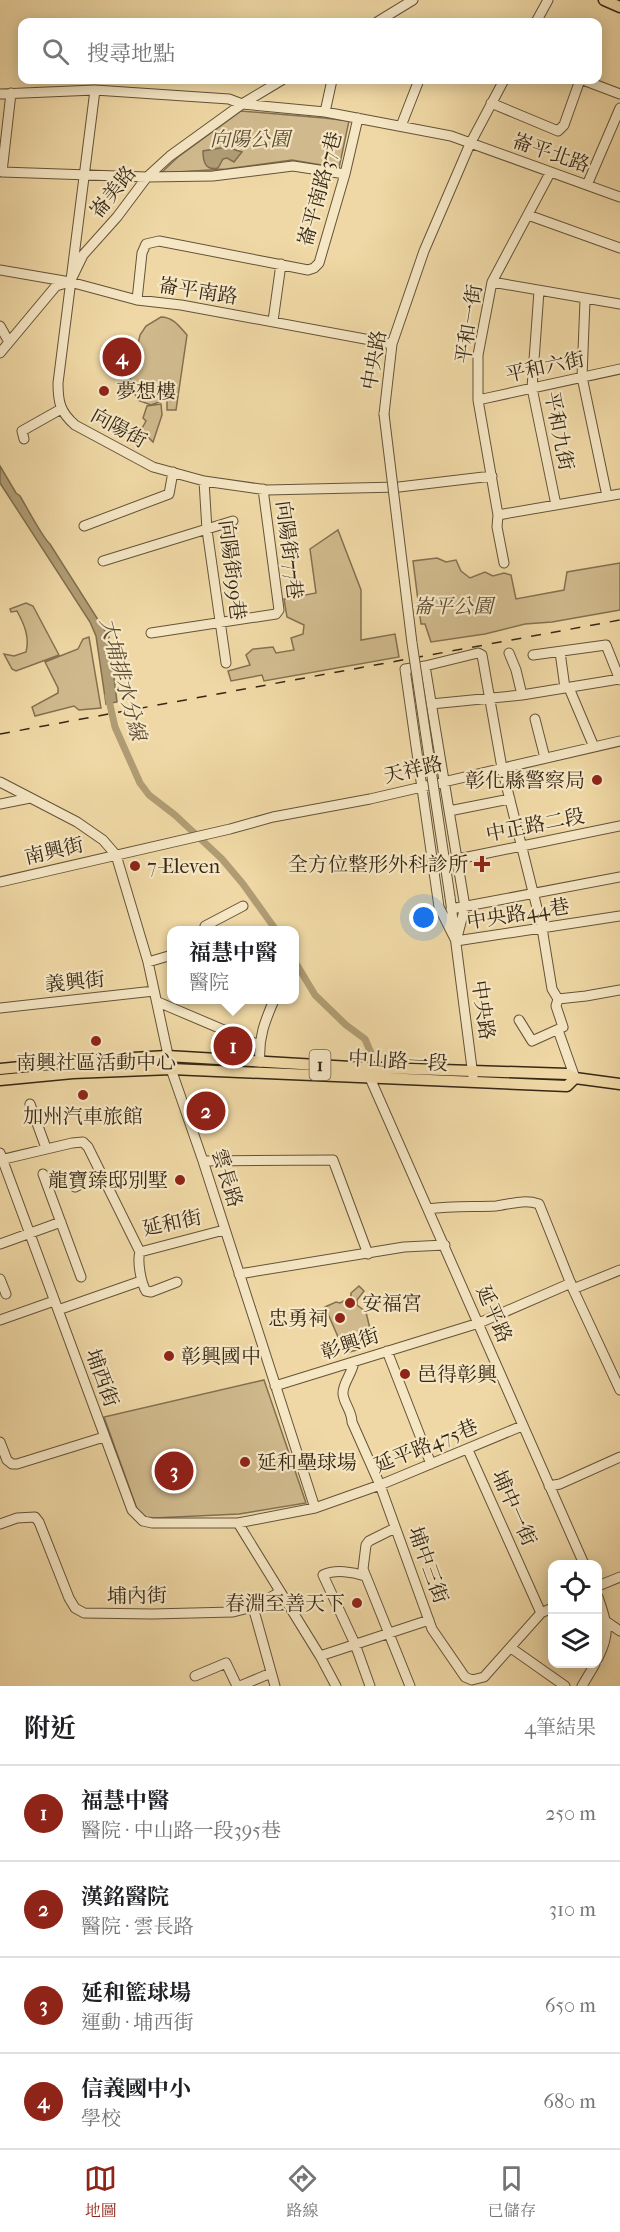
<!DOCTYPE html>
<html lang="zh-TW">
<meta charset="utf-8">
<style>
:root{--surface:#fff;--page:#f6f6f6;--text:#202124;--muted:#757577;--line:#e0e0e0;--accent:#8f2418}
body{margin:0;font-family:"IM FELL French Canon","Noto Serif TC",serif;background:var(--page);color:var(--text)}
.controls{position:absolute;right:18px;bottom:18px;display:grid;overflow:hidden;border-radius:12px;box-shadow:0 3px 15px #0003}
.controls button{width:54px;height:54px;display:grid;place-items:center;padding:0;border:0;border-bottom:2px solid var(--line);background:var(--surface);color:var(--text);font:30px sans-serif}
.you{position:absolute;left:424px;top:918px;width:21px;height:21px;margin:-15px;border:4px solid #fff;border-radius:50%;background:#1a73e8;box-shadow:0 0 0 9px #1a73e833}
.badge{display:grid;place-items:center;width:39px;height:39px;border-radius:50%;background:var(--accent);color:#fff;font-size:20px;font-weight:700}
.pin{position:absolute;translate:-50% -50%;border:3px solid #fff;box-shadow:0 2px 6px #0006}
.popup{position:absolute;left:167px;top:926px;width:132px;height:78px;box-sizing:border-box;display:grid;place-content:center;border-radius:12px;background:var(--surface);filter:drop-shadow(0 2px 4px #0005);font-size:20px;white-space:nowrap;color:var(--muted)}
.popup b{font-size:22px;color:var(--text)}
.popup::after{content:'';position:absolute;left:50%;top:100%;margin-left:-12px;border:12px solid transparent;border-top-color:var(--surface)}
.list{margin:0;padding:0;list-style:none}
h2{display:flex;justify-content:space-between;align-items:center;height:78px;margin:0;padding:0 24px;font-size:26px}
h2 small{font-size:20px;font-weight:400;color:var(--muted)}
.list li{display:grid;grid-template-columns:39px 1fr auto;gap:18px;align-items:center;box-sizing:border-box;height:96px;padding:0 24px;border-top:2px solid var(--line)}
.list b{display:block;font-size:22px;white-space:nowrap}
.list p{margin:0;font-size:20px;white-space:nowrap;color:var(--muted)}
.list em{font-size:20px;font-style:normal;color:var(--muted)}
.icon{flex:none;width:33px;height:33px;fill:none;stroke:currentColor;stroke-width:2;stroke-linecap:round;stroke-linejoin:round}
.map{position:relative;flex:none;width:620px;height:1686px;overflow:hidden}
.search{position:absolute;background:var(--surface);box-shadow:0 3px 15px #0003;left:18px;right:18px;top:18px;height:66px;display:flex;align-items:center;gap:15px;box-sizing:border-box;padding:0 21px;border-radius:12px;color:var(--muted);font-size:22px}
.sheet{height:462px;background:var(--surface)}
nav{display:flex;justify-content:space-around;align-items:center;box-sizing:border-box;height:84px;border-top:2px solid var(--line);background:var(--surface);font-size:16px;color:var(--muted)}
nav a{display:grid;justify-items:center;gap:3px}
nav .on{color:var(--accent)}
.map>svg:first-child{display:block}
.green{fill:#d0ba8d;stroke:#837051;stroke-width:1.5}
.water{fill:#b09c74;stroke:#7f6d4e;stroke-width:1.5}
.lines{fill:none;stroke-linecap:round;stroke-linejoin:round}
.canal{stroke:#b09c74;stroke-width:7}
.minor-casing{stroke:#645339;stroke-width:11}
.major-casing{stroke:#362715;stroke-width:13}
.minor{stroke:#f5e6c4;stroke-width:9}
.major{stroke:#efd8a5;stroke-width:10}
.rail{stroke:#362715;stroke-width:1.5;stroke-dasharray:10 10;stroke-linecap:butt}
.minor-bridge-casing{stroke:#645339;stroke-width:11;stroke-linecap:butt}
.minor-bridge{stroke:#f5e6c4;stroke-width:9}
.poi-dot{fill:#8f2418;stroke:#f5e6c4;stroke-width:2}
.labels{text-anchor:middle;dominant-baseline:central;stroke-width:4.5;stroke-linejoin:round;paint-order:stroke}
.shield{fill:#f5e6c4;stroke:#6f604a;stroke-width:1.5}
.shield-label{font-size:18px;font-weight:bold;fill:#362715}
.park-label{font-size:20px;font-style:italic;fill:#5c4c33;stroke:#f5e6c4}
.street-label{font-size:20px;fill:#362715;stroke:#f5e6c4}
.poi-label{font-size:20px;fill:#362715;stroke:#f5e6c4;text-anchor:start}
.water-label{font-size:21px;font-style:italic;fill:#5b4a32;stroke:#f5e6c4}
</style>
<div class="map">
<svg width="620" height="1686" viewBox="0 0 620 1686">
<rect width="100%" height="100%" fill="#efd8a5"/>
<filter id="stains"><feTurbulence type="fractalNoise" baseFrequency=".00333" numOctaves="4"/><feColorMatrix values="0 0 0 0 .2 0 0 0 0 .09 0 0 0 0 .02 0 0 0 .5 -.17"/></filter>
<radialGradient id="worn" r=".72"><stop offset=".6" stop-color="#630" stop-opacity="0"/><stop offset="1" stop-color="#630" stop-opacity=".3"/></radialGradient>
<path class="green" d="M241,111L324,118L349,121L339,168L292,160L226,169L161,173L178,157Z
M161,317C173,317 179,326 187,335L176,410H167V399L151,405L137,400L130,380L140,335L146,326Z
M161,404L162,415L153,442L141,430L146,421L143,418L147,406Z
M338,530L361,590V640L395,634L399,657L264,681L262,675L231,681L228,671L250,665L246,655L253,649L273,647L276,653L294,650L291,638L303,634L304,625L287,617L284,599L316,593L310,549Z
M437,558L446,562L456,560L461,571L470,578L485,572L493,576L504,573L511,575L516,599L564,590L567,572L620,563V610L552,622L525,624L485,634L431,642L425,624H421L413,561Z
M26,603L33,606L59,655L16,671L12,669L4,654L14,656L26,652C30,637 24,624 17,611L11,612L10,609Z
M89,637L101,708L79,710L74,706L35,716L32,707L58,693V688L45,662L78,649L83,639Z
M359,1286L364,1291L357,1300V1305L366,1312L371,1333L358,1336L361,1349L345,1353L325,1307L336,1302L340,1303L351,1297V1293Z
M264,1380L306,1503L239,1514L154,1518L146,1517L138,1512L104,1417Z"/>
<path class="water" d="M226,147L242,152L234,162L227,158L223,159L218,168C205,171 203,161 203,151Z
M0,466L16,493L20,496C26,506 44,540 50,544L109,637L117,702L106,704L96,636L90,622L0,483Z"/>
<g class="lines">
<path class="canal" d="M108,696L115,727L140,783L149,795L175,815L222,859L243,884L276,930
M294,960L315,995L346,1025L365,1039L371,1053"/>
<g class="minor-casing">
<path id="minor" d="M377,22L413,0
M536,22L548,0
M583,80L620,94
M95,90L58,383C58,402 60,412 75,425L153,467L204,481L267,490L399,487L492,476
M11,93L2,172L147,177L213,176L293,166L345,174
M0,94L95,90L229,99L242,104L325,112L451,136L620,197
M491,103L558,131L564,125L580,80
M325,112L332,80
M401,126L419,80
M587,185L620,108
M528,215L620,248
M0,270L70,282L137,300L181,305L392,344
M492,282L620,304
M539,291L532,388L556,505
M137,300L142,253L146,244L159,241L308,270L314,268L319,263L345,174L358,118
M585,300L582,377L607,496
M273,321L281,264
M0,326L9,342
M0,353L56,286L70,282L83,255L117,217L147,177L170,156L242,104L282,80
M478,400L620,369
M384,414L392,344L424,251L470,144L504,80
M24,439L22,431L61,409
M204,481L207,530L226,663
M498,515L620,494
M84,526L169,494L173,472
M103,561L233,521
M504,563L497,527L498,515L478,400V355L492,282L550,173
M151,633L276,614L279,610L263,489
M560,652L565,688
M509,653L516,670L522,695
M533,655L606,645L620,680
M425,666L465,907L456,941L439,907L405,669Z
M425,666L478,653L482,655L502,768L542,928L552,989L558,999
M569,688L594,747
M431,704L522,695L620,679
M535,719L545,758
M0,782L77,822L103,840L116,855L148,962L171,1069L203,1161L315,1508
M0,804L30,798
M449,811L510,799
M458,859L620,826
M0,882L230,829L273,817L370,799L620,741
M450,897L473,1076
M451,909L620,877
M204,930L205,926L243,906
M456,941L620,916
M148,962L172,955
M558,999L586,996L620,990
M158,1002L259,1045
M0,1008L154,991
M519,1020L532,1041L563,1027L556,1006L558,999
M558,1030L575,1078
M260,1062C258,1038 265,1021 274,1000
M370,1078L584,1564
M30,1104L46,1148
M0,1153L132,1510L143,1521L152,1523H238L315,1508L380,1485L522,1426
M0,1160L72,1143L83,1142L88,1147L140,1252L224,1230
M203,1161L333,1160L368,1254
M43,1174L81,1277
M75,1187L100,1174
M428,1209C451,1206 473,1207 496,1206C511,1204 524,1199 539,1204L573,1289L620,1390
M0,1244L61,1222
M140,1252C137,1261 141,1283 146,1291L151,1292L177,1282
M239,1274L404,1247L445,1245
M0,1279L6,1294
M573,1289L620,1270
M58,1310L141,1281
M0,1320L54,1301
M387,1351L431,1464
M354,1362C352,1374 342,1384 343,1394C344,1404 352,1411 352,1422L380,1485L432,1629L465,1677L472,1680L484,1677L541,1613L552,1608
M275,1386L479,1323L571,1283
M0,1442L7,1460L12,1464H17L104,1437
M468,1450L541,1613
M549,1486L560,1484L620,1457
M238,1523L320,1656L336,1686
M0,1524L17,1518L35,1517L39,1522L69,1598L75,1608L84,1613L152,1614L233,1612L253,1607L280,1592
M395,1528L369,1541L366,1545L363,1569L410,1686
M365,1576C353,1572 335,1569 323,1575L355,1644L370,1686
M598,1586L620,1577
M598,1597C607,1623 611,1632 598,1658
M253,1607L275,1686
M607,1622L620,1631
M511,1648L565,1686
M320,1656L429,1620
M195,1676L226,1663L237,1686
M240,1686L271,1673
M582,1686L595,1664"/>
</g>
<g class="major-casing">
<path id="major" d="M604,0L620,7
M0,1069L82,1061L167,1056L351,1067L568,1074L575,1078L620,1084
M0,1080L73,1073L171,1069L567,1086L575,1078"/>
</g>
<use href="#minor" class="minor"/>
<use href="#major" class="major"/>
<path class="rail" d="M0,734L620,620"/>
<g class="minor-bridge-casing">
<path id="minor-bridge" d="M384,414L412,643L450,897"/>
</g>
<use href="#minor-bridge" class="minor-bridge"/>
</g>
<g class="poi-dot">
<circle cx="104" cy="391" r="6"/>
<circle cx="597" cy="780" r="6"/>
<path d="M479 855h6v6h6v6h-6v6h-6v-6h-6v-6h6z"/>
<circle cx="135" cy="866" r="6"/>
<circle cx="96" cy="1041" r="6"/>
<circle cx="83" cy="1095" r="6"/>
<circle cx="180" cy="1180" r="6"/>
<circle cx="350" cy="1303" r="6"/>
<circle cx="340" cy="1318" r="6"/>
<circle cx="169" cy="1356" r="6"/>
<circle cx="405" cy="1374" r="6"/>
<circle cx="245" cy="1462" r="6"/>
<circle cx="357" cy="1603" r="6"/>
</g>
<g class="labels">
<rect class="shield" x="309.5" y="1050" width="21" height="30" rx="4.5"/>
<g class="shield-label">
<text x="320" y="1065">1</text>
</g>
<g class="park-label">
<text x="250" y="139">向陽公園</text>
<text x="453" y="606">崙平公園</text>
</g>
<g class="street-label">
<text transform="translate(551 153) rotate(19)">崙平北路</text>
<text transform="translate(320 189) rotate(-75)">崙平南路37巷</text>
<text transform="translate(113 192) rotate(-51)">崙美路</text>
<text transform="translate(198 291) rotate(9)">崙平南路</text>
<text transform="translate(469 324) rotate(-81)">平和一街</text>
<text transform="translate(374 360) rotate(-80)">中央路</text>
<text transform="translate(545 367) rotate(-12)">平和六街</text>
<text transform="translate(119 428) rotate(29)">向陽街</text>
<text transform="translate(559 431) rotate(79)">平和九街</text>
<text transform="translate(289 550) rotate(83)">向陽街77巷</text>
<text transform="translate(232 570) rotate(83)">向陽街99巷</text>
<text transform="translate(413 770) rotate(-13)">天祥路</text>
<text transform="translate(535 825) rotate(-11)">中正路二段</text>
<text transform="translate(54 851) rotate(-13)">南興街</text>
<text transform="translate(518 914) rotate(-9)">中央路44巷</text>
<text transform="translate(75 982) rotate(-6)">義興街</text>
<text transform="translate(483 1010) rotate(82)">中央路</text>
<text transform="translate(398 1061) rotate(3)">中山路一段</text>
<text transform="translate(227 1178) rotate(73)">雲長路</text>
<text transform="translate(172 1223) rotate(-12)">延和街</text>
<text transform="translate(494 1314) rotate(67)">延平路</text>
<text transform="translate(350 1344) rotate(-18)">彰興街</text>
<text transform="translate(102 1378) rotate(70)">埔西街</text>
<text transform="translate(426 1446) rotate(-22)">延平路475巷</text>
<text transform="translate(514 1508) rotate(66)">埔中一街</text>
<text transform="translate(428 1565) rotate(70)">埔中三街</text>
<text transform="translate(137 1596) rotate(-1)">埔內街</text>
</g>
<g class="poi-label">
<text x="116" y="391">夢想樓</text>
<text x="585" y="780" text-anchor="end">彰化縣警察局</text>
<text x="468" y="864" text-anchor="end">全方位整形外科診所</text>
<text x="147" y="866">7-Eleven</text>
<text x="96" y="1062" text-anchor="middle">南興社區活動中心</text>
<text x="83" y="1116" text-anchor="middle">加州汽車旅館</text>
<text x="168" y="1180" text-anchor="end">龍寶臻邸別墅</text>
<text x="362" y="1303">安福宮</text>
<text x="328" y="1318" text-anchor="end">忠勇祠</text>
<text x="181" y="1356">彰興國中</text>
<text x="417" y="1374">邑得彰興</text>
<text x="257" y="1462">延和壘球場</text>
<text x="345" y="1603" text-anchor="end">春淵至善天下</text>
</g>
<g class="water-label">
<text transform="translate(123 679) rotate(75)">大埔排水分線</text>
</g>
</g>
<rect width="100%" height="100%" filter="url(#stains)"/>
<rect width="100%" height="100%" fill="url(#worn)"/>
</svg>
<div class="controls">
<button><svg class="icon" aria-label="locate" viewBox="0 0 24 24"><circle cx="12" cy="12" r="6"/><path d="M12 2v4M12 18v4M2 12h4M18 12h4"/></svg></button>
<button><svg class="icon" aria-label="layers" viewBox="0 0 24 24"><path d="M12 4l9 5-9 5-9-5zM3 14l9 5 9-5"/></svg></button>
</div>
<div class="you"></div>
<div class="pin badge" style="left:233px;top:1046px">1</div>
<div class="popup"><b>福慧中醫</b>醫院</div>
<div class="pin badge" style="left:206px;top:1111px">2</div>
<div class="pin badge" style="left:174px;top:1471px">3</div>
<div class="pin badge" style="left:122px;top:357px">4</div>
<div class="search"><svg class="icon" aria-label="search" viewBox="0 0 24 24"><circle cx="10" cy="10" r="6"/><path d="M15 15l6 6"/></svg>搜尋地點</div>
</div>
<section class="sheet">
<h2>附近<small>4筆結果</small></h2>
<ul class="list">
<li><span class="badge">1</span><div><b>福慧中醫</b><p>醫院 · 中山路一段395巷</p></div><em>250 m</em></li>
<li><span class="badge">2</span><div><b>漢銘醫院</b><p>醫院 · 雲長路</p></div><em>310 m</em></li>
<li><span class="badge">3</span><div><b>延和籃球場</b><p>運動 · 埔西街</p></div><em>650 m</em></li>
<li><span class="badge">4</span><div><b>信義國中小</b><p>學校</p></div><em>680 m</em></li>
</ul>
</section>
<nav>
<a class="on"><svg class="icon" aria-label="map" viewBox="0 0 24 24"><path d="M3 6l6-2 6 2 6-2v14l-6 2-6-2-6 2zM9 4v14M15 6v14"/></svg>地圖</a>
<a><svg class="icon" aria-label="directions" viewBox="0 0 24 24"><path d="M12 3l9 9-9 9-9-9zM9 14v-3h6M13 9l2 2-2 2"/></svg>路線</a>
<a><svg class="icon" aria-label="saved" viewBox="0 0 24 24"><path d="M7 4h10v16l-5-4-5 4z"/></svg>已儲存</a>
</nav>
